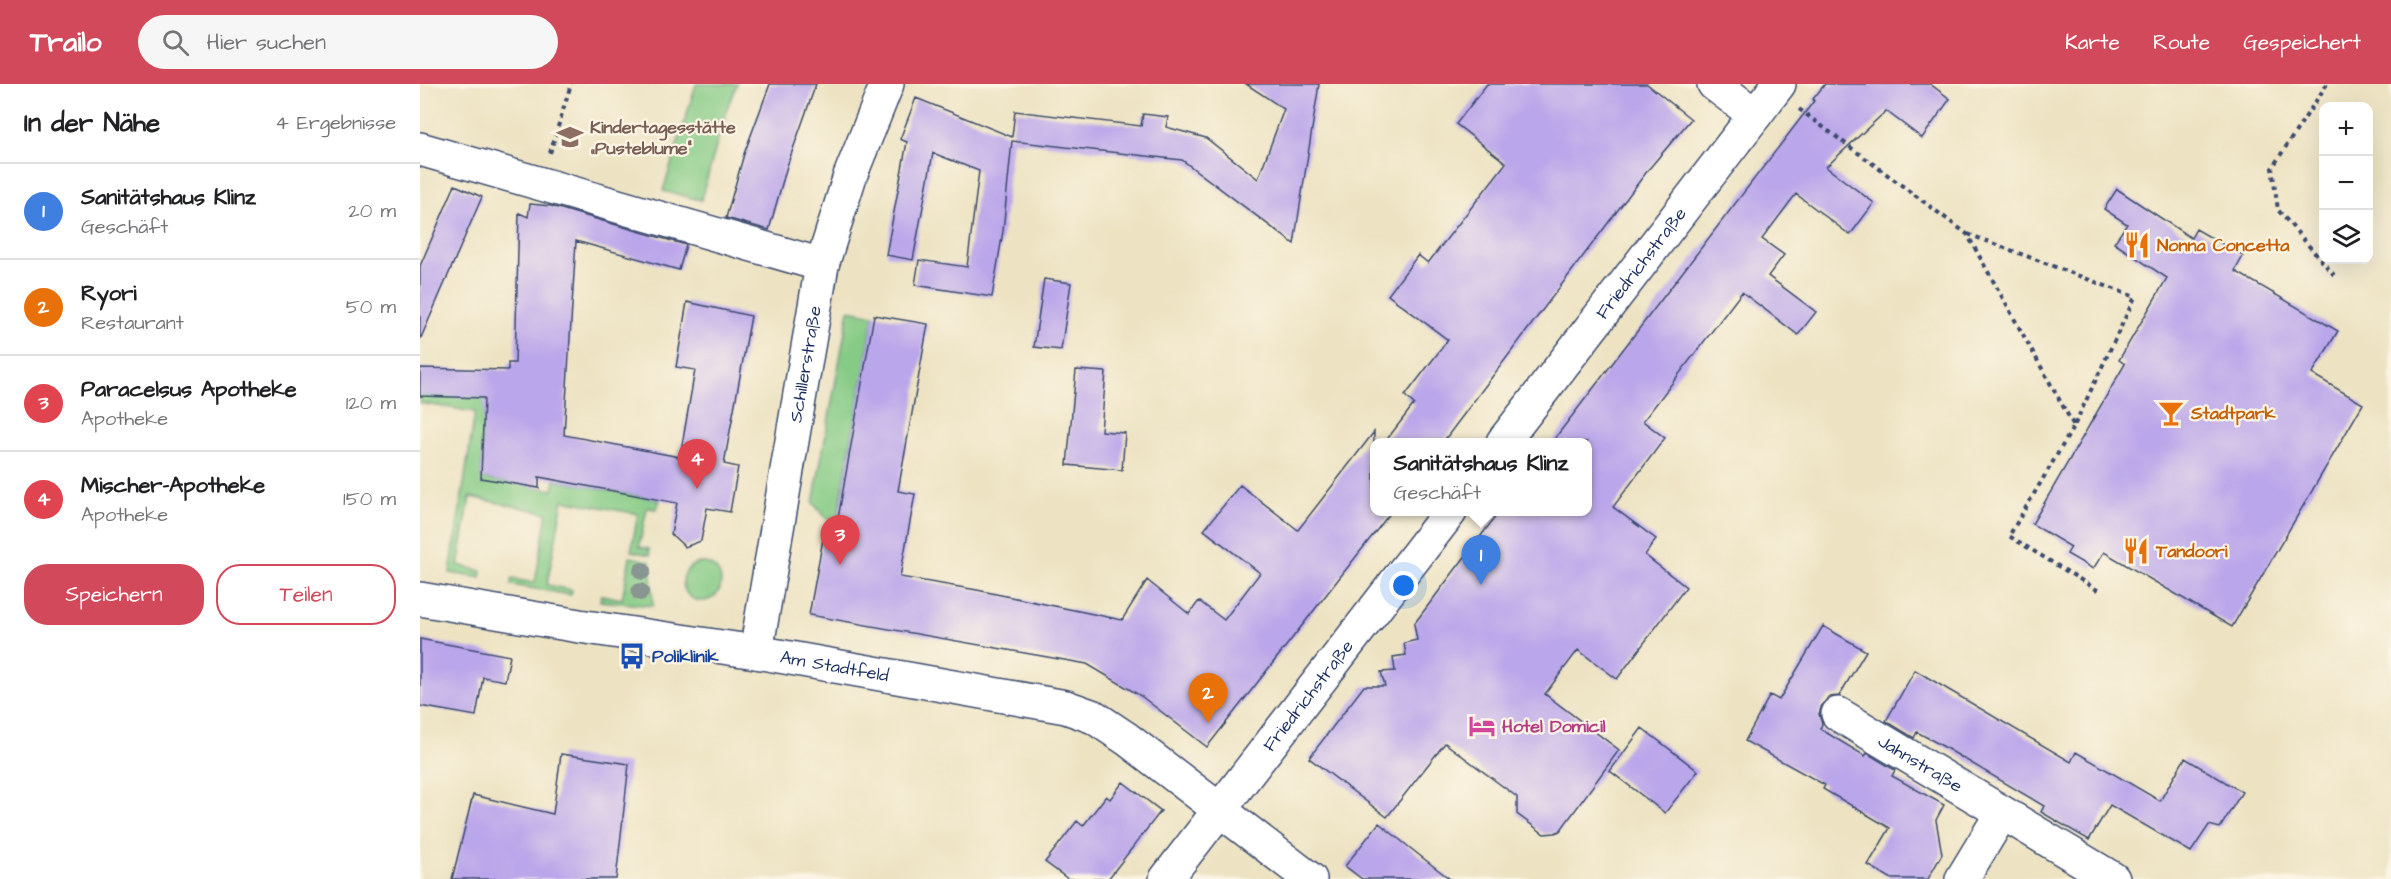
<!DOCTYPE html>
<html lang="de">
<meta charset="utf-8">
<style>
:root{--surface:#fff;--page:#f6f6f6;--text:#202124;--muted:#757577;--line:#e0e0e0;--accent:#d1495b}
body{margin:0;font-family:"Architects Daughter",sans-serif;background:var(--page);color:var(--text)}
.controls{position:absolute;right:18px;top:18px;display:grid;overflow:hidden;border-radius:12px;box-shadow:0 6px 24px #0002}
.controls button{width:54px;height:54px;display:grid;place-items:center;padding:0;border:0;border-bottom:2px solid var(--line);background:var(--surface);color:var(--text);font:30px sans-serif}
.you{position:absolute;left:984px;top:502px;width:21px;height:21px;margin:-15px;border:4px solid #fff;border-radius:50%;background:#1a73e8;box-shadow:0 0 0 9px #1a73e833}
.badge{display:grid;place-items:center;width:39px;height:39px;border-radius:50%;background:var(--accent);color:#fff;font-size:20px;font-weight:700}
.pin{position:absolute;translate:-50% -50px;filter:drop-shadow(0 2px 3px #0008)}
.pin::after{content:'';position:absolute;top:32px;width:21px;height:18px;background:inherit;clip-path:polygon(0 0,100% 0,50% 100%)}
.popup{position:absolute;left:950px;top:354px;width:222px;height:78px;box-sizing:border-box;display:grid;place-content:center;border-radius:12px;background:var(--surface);filter:drop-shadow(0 2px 4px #0005);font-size:20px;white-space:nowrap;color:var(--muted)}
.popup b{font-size:22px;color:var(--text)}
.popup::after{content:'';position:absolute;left:50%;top:100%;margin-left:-12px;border:12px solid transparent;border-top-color:var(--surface)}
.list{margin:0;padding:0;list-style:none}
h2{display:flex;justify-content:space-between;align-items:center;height:78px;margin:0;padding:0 24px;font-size:26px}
h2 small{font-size:20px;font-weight:400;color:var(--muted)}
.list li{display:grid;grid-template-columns:39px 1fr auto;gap:18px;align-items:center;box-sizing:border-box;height:96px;padding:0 24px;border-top:2px solid var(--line)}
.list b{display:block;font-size:22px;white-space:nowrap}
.list p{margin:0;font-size:20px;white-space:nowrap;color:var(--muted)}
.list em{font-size:20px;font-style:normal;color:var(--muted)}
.actions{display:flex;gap:12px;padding:18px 24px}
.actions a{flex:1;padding:14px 0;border:2px solid var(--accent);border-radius:24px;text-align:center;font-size:21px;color:var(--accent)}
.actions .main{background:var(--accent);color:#fff}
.icon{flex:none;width:33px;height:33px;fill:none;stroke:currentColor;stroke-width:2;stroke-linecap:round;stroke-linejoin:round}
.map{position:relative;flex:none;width:1971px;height:795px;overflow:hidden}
header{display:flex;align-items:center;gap:36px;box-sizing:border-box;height:84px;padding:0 30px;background:var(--accent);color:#fff}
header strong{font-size:28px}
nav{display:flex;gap:33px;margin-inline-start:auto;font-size:21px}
.search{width:420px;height:54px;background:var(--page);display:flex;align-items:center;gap:15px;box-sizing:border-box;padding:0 21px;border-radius:33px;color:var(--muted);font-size:22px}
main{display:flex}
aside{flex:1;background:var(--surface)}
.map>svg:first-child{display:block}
.grass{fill:#86cb85;stroke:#507d72;stroke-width:1.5}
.building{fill:#baa6ea}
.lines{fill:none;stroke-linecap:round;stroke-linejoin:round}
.minor-casing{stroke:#3a4a6d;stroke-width:36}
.path{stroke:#3a4a6d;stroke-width:4;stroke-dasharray:4.5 4.5;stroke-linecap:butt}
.minor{stroke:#fff;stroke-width:33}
.tree{fill:#889591}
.labels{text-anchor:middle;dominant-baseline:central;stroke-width:4.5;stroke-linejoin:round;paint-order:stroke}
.education-label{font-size:18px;font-weight:bold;fill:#785e54;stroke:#fcf5e5;text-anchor:start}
.food-label{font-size:18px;font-weight:bold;fill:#c56008;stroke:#fcf5e5;text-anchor:start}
.street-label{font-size:18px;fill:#1b2f5e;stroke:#fcf5e5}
.transit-label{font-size:18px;font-weight:bold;fill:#164399;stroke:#fcf5e5;text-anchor:start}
.hotel-label{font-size:18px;font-weight:bold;fill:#b23c85;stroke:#fcf5e5;text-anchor:start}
</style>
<header>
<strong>Trailo</strong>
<div class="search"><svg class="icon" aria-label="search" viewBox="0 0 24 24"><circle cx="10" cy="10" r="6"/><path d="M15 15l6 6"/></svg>Hier suchen</div>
<nav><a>Karte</a><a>Route</a><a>Gespeichert</a></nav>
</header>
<main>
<aside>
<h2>In der Nähe<small>4 Ergebnisse</small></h2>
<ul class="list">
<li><span class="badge" style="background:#3f7fe0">1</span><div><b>Sanitätshaus Klinz</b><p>Geschäft</p></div><em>20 m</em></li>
<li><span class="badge" style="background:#e8710a">2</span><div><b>Ryori</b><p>Restaurant</p></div><em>50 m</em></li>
<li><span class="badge" style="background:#e0444e">3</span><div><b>Paracelsus Apotheke</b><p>Apotheke</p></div><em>120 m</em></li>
<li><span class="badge" style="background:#e0444e">4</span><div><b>Mischer-Apotheke</b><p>Apotheke</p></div><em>150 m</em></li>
</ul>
<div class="actions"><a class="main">Speichern</a><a>Teilen</a></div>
</aside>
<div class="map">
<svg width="1971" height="795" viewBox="0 0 1971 795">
<rect width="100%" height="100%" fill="#fcf5e5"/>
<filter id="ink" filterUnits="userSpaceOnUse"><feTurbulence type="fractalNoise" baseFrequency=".0167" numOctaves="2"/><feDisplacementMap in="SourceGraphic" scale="12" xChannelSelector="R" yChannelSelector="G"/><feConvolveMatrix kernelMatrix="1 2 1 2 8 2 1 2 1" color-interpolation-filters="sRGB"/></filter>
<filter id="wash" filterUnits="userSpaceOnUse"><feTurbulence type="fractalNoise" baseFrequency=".008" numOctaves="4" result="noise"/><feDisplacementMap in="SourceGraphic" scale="24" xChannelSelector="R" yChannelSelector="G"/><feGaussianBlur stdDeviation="1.35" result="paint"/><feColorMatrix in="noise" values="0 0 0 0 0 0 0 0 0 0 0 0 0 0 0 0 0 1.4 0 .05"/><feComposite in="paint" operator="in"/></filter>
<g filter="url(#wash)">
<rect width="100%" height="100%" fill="#ede3c3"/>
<path class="grass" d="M276,0H317L307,24L281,116L243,107Z
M429,226L454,231L417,438L407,435L393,419Z
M0,293L65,314L61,394L133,406L135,396L240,416L237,425L227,424L219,463L229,465L230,471L211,467L218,430L143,416L127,501L152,506L151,511L91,501L92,495L115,499L127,429L50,413L38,481L62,487L61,494L30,489L55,328L0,319Z
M210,473L230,477L233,522L180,517L181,511L202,515Z
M263 498a19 19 0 1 1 38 0a19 19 0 1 1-38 0Z"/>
<g id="blocks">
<path class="building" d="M350,0H396L367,82L349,146L306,134L324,70Z
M826,0H899L874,160L762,76L592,57L583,147L572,213L495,201L499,176L547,183L559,87L513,69L493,176L466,171L487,58L480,55L496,14L592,53L595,27L721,42L723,30L748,33L746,43L786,54L838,95L864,25Z
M1067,0H1227L1271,35L1228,86L1023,358H965L994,320L985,312L1028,256L968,211L998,171L1008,179L1086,79L1036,40Z
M1405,0H1510L1530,15L1502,54L1466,27L1406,83L1454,119L1430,151L1376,110L1342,155L1364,171L1348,192L1396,228L1378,251L1322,208L1223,337L1245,354L1193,423L1236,455L1225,471L1266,503L1197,595L1158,566L1125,610L1199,666L1140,747L1135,749L1124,750L1097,730V713L1025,659L967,733L889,674L944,602H965L961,588L975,587L973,573L986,571L984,559L997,556L994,540L1079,428H1167V358H1132L1394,17L1393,15Z
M35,101L62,113L0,256V182Z
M1697,105L1771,154L1776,145L1823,172L1815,187L1918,247L1892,290L1943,320L1812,543L1684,468L1673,485L1647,470L1651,463L1612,440L1705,280L1699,276L1747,194L1694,159L1707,140L1684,125Z
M110,120L131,122L266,161L259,186L156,157L144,351L260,373L275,286L256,283L267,218L331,232L304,380L318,383L310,428L287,424L281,457L265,463L251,450L257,419L119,393V404L61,394L64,314L0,312V284L88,286V279H95L99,129L108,133Z
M624,195L651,199L641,266L614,263Z
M454,231L508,240L478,407L495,410L480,493L557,506L702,536L727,496L769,530L779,517L804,536L840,489L784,446L820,401L878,446L954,348V428H971L787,663L721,612L667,580L389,531L403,455L416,446Z
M656,286L686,288L681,347L705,349L702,386L647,381Z
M1403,542L1446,567L1419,612L1409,613L1402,621L1399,630L1402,640L1400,645L1445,672L1447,669L1475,686L1472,692L1524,721L1516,736L1522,770L1508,795H1472L1448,781L1470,744L1403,705L1405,701L1325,657L1350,611L1359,616Z
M0,555L90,572L85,597L63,593L56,632L0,622Z
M1495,586L1651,678L1656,668L1740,717L1765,674L1822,708L1800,744L1789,741L1771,768L1690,721L1669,756L1621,728L1624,722L1519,660L1497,648L1494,654L1466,637Z
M1222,644L1278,687L1245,729L1190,687Z
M141,670L209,680L196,795H32L53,711L133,730Z
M703,698L741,727L688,795H648L625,778L657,737L663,742L686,712L690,715Z
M959,739L999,771L1030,795H942L925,782Z"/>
</g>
</g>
<g filter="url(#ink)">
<use href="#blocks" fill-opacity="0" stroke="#3a4a6d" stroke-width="1.5"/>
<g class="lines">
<g class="minor-casing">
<g id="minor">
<path d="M1294,0L1335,31"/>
<path d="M0,65L402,181"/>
<path id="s1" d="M1083,358L1359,0"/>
<path id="s2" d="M0,515L159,542L336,568L646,623L674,633L707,655L890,795"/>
<path id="s3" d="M336,568L402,181L430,92L467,0"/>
<path id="s4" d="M1418,630L1693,795"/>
<path id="s5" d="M746,795L1030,428"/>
<path d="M1542,795L1582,729"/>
</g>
</g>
<path class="path" d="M1907,0L1852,84L1858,126L1914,191
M1379,25L1547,150L1654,342L1589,452L1679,507
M130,69L151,0
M1548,150L1715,213L1654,342"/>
<use href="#minor" class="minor"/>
</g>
<g class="tree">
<circle cx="222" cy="487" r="9"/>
<circle cx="220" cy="508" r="9"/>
</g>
</g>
<defs>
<g id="school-bare" transform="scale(2.07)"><path d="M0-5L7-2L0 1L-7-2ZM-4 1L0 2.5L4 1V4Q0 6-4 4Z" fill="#8d6e63" stroke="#fcf5e5" stroke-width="2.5" paint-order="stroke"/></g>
<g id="restaurant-bare" transform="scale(2.07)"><path d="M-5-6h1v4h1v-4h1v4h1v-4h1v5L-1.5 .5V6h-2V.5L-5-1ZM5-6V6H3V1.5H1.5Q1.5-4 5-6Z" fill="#e8710a" stroke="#fcf5e5" stroke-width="2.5" paint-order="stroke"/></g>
<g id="bar-bare" transform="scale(2.07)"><path d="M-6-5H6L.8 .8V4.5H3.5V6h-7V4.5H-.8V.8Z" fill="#e8710a" stroke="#fcf5e5" stroke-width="2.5" paint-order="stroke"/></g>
<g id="bus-bare" transform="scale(2.07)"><path d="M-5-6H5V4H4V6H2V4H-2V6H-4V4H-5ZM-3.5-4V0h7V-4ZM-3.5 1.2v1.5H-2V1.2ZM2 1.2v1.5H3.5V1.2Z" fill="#1a4fb4" stroke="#fcf5e5" stroke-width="2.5" paint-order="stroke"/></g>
<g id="hotel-bare" transform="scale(2.07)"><path d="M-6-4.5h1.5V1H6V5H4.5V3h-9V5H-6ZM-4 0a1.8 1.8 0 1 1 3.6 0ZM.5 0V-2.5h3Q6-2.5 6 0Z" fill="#d1479c" stroke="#fcf5e5" stroke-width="2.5" paint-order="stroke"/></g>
</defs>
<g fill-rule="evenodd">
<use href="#school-bare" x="150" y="53"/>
<use href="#restaurant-bare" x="1717" y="161"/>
<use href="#bar-bare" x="1751" y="329"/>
<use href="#restaurant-bare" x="1716" y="467"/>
<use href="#bus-bare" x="212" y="572"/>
<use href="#hotel-bare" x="1062" y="642"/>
</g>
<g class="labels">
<g class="education-label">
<text x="170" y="43">Kindertagesstätte<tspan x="170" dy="21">„Pusteblume“</tspan></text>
</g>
<g class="food-label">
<text x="1737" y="161">Nonna Concetta</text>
<text x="1771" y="329">Stadtpark</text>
<text x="1736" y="467">Tandoori</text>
</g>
<g class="street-label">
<text stroke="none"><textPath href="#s1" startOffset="226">Friedrichstraße</textPath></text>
<text stroke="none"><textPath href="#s3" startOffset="292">Schillerstraße</textPath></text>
<text stroke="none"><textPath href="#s2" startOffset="420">Am Stadtfeld</textPath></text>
<text stroke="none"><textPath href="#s5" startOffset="232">Friedrichstraße</textPath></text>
<text stroke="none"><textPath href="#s4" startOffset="96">Jahnstraße</textPath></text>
</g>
<g class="transit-label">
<text x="232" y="572">Poliklinik</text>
</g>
<g class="hotel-label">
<text x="1082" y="642">Hotel Domicil</text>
</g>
</g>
</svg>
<div class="controls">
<button>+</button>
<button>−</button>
<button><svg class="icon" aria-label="layers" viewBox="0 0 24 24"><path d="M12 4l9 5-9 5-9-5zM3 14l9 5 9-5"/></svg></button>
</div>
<div class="you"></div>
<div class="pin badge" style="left:1061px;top:501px;background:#3f7fe0">1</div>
<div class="popup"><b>Sanitätshaus Klinz</b>Geschäft</div>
<div class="pin badge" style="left:788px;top:639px;background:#e8710a">2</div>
<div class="pin badge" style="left:420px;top:481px;background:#e0444e">3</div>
<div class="pin badge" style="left:277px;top:405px;background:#e0444e">4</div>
</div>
</main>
